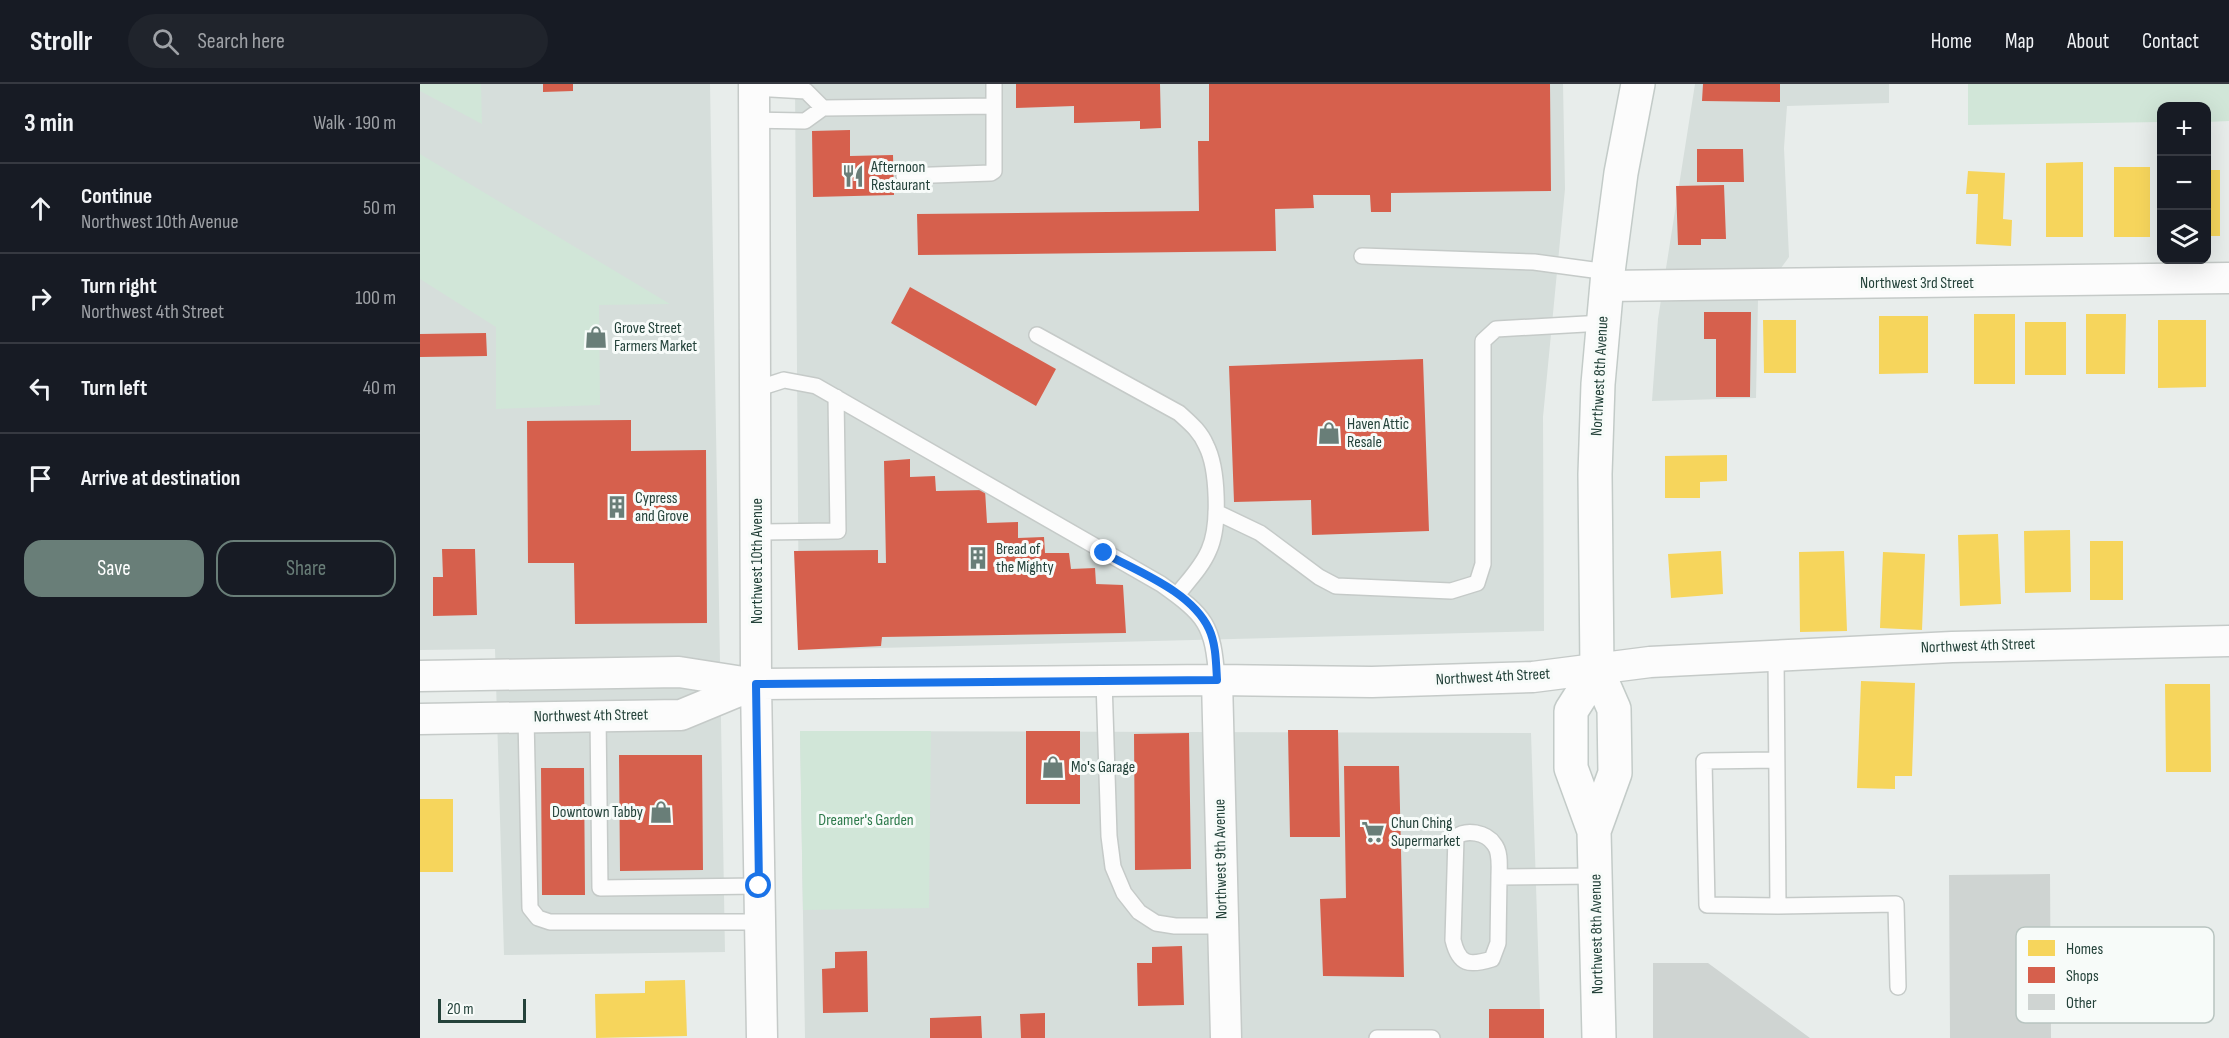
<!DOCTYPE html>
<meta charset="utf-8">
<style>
:root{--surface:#171b24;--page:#20242c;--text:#f1f3f6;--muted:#9ea1a6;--line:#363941;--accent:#697e78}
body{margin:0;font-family:"Sofia Sans Condensed",sans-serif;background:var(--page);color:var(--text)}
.controls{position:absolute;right:18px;top:18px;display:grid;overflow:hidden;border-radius:12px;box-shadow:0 6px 24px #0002}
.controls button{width:54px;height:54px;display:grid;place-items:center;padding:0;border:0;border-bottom:2px solid var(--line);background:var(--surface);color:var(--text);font:30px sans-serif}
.scale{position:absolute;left:18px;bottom:15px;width:88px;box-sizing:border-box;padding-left:6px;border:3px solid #24423a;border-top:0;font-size:16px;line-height:21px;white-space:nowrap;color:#24423a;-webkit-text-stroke:4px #f7fbf9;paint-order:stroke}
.stop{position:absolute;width:18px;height:18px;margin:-14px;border:4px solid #1a73e8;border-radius:50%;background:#fff}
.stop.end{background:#1a73e8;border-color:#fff;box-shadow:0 2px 6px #0008}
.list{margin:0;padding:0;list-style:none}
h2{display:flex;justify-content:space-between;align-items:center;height:78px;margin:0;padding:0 24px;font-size:26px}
h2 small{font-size:20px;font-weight:400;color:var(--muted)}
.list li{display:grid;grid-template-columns:39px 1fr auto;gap:18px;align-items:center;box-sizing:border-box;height:90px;padding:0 24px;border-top:2px solid var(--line)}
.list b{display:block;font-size:22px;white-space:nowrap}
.list p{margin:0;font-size:20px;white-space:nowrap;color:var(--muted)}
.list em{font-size:20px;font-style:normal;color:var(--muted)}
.actions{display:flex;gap:12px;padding:18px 24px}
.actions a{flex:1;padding:14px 0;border:2px solid var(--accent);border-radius:18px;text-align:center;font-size:21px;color:var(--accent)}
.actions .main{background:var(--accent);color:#fff}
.icon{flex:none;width:33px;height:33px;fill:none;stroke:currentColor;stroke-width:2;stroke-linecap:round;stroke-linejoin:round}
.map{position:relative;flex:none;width:1809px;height:954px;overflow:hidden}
header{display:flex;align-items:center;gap:36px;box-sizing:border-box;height:84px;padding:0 30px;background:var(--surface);border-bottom:2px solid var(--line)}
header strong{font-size:28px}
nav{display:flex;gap:33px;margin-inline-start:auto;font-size:21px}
.search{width:420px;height:54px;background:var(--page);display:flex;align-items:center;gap:15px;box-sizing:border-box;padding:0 21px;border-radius:33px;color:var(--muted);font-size:22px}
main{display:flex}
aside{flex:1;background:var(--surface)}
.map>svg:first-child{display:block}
.built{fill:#d6dedb}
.green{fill:#d1e6d8}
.homes{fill:#f6d55c}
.shops{fill:#d6604d}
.building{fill:#cfd4d2}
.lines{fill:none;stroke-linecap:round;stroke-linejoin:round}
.service-casing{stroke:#c5cac8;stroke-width:18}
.minor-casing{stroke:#c5cac8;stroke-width:33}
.secondary-casing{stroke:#c3cbc8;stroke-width:36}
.service{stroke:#fcfcfc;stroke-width:15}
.minor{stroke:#fcfcfc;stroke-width:30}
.secondary{stroke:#fcfcfc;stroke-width:33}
.route{stroke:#1a73e8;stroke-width:8}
.labels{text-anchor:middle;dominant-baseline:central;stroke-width:6;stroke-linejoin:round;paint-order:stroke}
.poi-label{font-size:16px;fill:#24423a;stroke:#f7fbf9;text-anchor:start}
.street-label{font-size:16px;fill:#24423a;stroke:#f7fbf9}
.park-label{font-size:16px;fill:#2d7a4b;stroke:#f7fbf9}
.key{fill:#f7fbf9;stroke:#b8c4c0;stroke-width:1.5}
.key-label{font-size:16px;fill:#24423a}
</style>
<header>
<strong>Strollr</strong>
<div class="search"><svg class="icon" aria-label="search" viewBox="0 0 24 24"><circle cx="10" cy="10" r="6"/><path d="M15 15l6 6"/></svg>Search here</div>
<nav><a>Home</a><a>Map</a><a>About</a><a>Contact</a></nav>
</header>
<main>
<aside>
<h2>3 min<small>Walk · 190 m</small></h2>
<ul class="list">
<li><svg class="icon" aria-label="ahead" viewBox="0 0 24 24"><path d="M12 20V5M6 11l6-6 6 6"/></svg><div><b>Continue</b><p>Northwest 10th Avenue</p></div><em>50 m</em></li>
<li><svg class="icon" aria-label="right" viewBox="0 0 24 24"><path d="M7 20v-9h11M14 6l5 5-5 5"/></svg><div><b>Turn right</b><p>Northwest 4th Street</p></div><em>100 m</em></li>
<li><svg class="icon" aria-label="left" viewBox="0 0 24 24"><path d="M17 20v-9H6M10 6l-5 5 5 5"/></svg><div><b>Turn left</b></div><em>40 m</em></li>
<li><svg class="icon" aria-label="arrive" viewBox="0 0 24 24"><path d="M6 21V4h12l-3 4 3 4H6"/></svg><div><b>Arrive at destination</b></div></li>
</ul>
<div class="actions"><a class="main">Save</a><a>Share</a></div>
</aside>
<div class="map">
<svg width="1809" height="954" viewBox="0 0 1809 954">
<rect width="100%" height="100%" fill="#e8edeb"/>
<path class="built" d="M0,0H290L305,868L84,871L75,565L0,566Z
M375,0H1143L1145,105L1123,333L1124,547L379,566Z
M1275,0H1469V19L1367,22L1364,64L1369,173L1338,216L1336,314L1232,317L1238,235Z
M380,647L1111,649L1121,954H385Z"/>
<path class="green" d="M0,0H61L62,40L0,7Z
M1548,0H1809V37L1787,38L1786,22H1742L1741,38L1548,41Z
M0,70L250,220L179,221L180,321L76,325V243L0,195Z
M380,647H511L509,824L383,826Z"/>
<path class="homes" d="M1663,78V153H1626V79Z
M1694,83H1730V153H1694Z
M1786,86H1800V152H1786Z
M1548,87L1585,89L1583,135L1592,136L1591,162L1556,160L1558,110H1546Z
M1554,230H1595V300H1554Z
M1666,230H1706L1705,290H1666Z
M1459,232H1508V289L1459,290Z
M1343,236H1376V289H1344Z
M1738,236H1786V303L1738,304Z
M1605,238H1646V291H1605Z
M1307,371V397L1280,398V414H1245V372Z
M1650,446L1651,508L1605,509L1604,447Z
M1578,450L1581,520L1540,522L1538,451Z
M1670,457H1703V516H1670Z
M1301,467L1303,510L1251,514L1248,470Z
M1424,467L1427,547L1380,548L1379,468Z
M1463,468L1505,470L1502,546L1460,544Z
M1441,597L1495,599L1492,692H1475V705L1437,704Z
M1745,600H1790L1791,688H1746Z
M0,715H33V788H0Z
M265,896L267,952L176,954L175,910L225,909V897Z"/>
<path class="shops" d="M123,0H153V7L123,8Z
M596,0H740L741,44L720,45V37L654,39V22L596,24Z
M789,0H1130L1131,107L971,109V128H951L950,111H893L894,124L855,125L856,167L498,171L497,130L779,127L778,57H789Z
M1283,0H1360V18L1282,17Z
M430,46V72L473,71L474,111L393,113L392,47Z
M1277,65H1323L1324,98H1277Z
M1304,101L1306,155H1281V161H1258L1256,102Z
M490,203L636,285L616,322L471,239Z
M1284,228H1331L1330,313H1296V255H1284Z
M66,249L67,272L0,273V250Z
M1003,275L1009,447L892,451L891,416L814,418L809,282Z
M211,336V367L286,366L287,539L155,540L154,479H108L107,337Z
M490,375V393L515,392L516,407L565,406L567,439L598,438V454L624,453L625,469H649L651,485L675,484L676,500L703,501L706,549L462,553L461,562L378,566L374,467L458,466V479H466L464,377Z
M22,465H55L57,531L13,532V493H23Z
M868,646H918L920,753H870Z
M606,647H660V720H606Z
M769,649L771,785L715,786L714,650Z
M199,671H282L283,786L200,787Z
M924,682H979L984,893L903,892L900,815L926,814Z
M121,684H164L165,811H122Z
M762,862L764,921L718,922L717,879H732V863Z
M447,867L448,928L403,929L402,885L415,884V868Z
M1069,925H1124V954H1069Z
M625,929V954H601L600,930Z
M561,932L562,954H510V934Z"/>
<path class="building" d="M1630,790L1631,954H1530L1529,791Z
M1233,879H1288L1390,954H1233Z"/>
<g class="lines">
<g class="service-casing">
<path id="service" d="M334,4L386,7L403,24
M334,36L385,37L403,24L574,22V0
M484,92L571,89L574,87V22
M942,172L1114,178L1188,188
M617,251L759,329C770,339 780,347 786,361C798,384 800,442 789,466C782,483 768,497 757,511
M336,305L364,296L396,302L741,500C786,532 793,540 797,596
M796,428L840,449L899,493L916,502L1031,507L1057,499L1063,480V257L1076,245L1183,239
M337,448L418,447L416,313
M1356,572L1358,822L1476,820L1478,903
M684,597L689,752L693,783L704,809L719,828L736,839L755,842H803
M178,632L180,804L339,802
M106,633L110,824L118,834L130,838H340
M1356,676L1284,677L1287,821L1358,822
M1079,793C1079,783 1081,768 1074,760C1066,748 1046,745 1036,753L1033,856C1039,881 1049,882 1072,875L1078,859L1079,793L1176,792
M957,954H1012"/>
</g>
<g class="minor-casing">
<path id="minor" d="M334,0L336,600L342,954
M1186,202L1809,194
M0,592L259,588L336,600L797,596L952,598L1113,593L1230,578L1532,563L1809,557
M797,596L806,954
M0,635L261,631L336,600"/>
</g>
<g class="secondary-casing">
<path id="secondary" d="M1177,586L1151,627V684L1174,747L1179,954
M1174,747L1195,689L1194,625L1177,586L1175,390L1178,300L1188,188L1201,89L1218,0"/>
</g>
<use href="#service" class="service"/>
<use href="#minor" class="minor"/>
<use href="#secondary" class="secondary"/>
</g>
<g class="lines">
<path class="route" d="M339,802L336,600L797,596C796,579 796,560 789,545C771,507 718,488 684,469"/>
</g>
<defs>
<g id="restaurant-bare" transform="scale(1.8)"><path d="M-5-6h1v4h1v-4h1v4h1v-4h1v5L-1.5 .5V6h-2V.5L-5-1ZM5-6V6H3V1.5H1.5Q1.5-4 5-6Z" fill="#697e78" stroke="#f7fbf9" stroke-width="2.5" paint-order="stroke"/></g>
<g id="shop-bare" transform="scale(1.8)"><path d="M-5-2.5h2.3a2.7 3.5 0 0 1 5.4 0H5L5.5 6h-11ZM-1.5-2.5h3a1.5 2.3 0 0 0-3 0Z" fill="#697e78" stroke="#f7fbf9" stroke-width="2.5" paint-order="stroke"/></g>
<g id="building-bare" transform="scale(1.8)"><path d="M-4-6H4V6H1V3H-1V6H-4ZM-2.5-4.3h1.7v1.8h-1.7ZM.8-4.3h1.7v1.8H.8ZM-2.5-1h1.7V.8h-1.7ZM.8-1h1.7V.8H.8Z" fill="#697e78" stroke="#f7fbf9" stroke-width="2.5" paint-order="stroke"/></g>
<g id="supermarket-bare" transform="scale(1.8)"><path d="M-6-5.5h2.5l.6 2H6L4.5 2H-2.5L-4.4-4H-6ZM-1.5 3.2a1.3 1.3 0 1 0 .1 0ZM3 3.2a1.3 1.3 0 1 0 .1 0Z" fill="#697e78" stroke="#f7fbf9" stroke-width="2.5" paint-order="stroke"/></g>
</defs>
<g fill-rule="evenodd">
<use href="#restaurant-bare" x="433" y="92"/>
<use href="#shop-bare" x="176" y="253"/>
<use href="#shop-bare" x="909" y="349"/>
<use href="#building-bare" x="197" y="423"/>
<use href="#building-bare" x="558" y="474"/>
<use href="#shop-bare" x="633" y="683"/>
<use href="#shop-bare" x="241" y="728"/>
<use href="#supermarket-bare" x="953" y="748"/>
</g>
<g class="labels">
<g class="poi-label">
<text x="451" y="83">Afternoon<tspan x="451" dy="18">Restaurant</tspan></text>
<text x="194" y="244">Grove Street<tspan x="194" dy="18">Farmers Market</tspan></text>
<text x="927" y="340">Haven Attic<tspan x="927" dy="18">Resale</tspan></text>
<text x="215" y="414">Cypress<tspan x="215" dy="18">and Grove</tspan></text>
<text x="576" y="465">Bread of<tspan x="576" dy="18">the Mighty</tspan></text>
<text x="651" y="683">Mo's Garage</text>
<text x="223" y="728" text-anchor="end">Downtown Tabby</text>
<text x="971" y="739">Chun Ching<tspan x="971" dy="18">Supermarket</tspan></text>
</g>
<g class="street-label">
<text x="1497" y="199">Northwest 3rd Street</text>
<text transform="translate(1180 292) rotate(-87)">Northwest 8th Avenue</text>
<text transform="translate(337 477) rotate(-90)">Northwest 10th Avenue</text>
<text transform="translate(1558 562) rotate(-2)">Northwest 4th Street</text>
<text transform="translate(1073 593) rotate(-3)">Northwest 4th Street</text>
<text transform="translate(171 632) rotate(-1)">Northwest 4th Street</text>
<text transform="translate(801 775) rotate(-91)">Northwest 9th Avenue</text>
<text transform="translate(1177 850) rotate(-91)">Northwest 8th Avenue</text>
</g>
<g class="park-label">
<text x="446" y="736">Dreamer's Garden</text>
</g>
</g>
<rect x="1596" y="843" width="198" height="96" rx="9" class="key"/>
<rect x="1608" y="856" width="27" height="16" fill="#f6d55c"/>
<rect x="1608" y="883" width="27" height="16" fill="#d6604d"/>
<rect x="1608" y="910" width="27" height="16" fill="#cfd4d2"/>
<g class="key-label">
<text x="1646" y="870">Homes</text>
<text x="1646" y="897">Shops</text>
<text x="1646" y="924">Other</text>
</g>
</svg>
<div class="controls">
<button>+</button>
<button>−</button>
<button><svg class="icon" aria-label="layers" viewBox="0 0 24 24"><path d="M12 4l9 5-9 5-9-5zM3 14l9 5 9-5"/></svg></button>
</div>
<div class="scale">20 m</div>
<div class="stop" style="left:339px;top:802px"></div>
<div class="stop end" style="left:684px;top:469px"></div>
</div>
</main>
